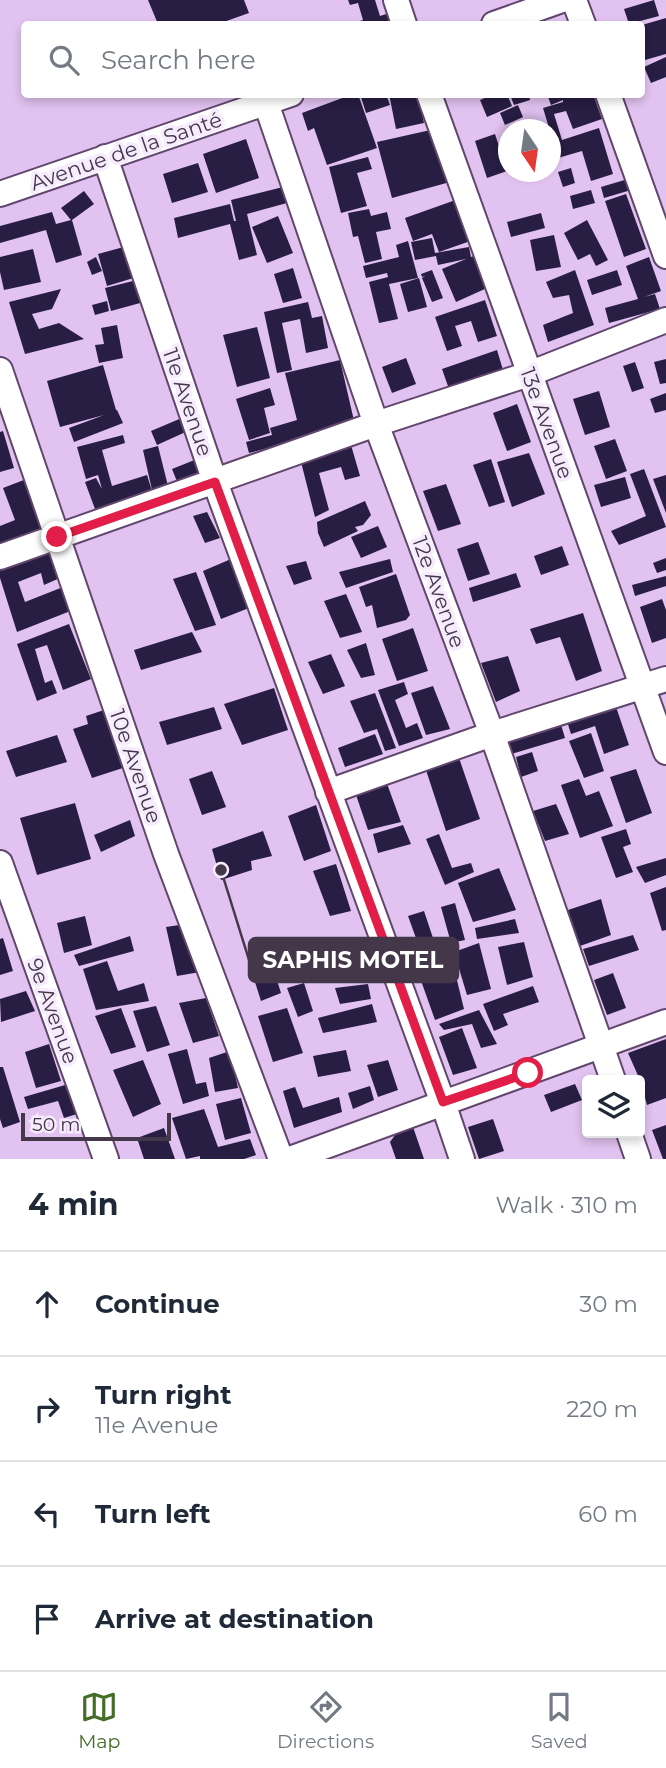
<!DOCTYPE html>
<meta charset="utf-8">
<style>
:root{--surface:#fff;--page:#f2f2f3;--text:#1f2937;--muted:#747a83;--line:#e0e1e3;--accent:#446d28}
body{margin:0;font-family:Montserrat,sans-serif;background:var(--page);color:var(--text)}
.controls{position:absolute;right:21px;bottom:21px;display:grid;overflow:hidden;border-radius:7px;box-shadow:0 4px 10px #0003}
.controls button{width:63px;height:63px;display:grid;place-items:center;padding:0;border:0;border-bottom:2px solid var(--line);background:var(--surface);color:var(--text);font:35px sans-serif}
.compass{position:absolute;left:498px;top:119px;width:63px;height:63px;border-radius:50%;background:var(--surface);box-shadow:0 4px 10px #0003;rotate:167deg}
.scale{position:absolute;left:21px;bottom:18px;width:150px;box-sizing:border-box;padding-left:7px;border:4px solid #433749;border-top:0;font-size:19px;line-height:24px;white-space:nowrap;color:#433749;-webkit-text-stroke:5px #f7ebfe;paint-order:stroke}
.stop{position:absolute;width:21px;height:21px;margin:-16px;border:5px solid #e11d48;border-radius:50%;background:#fff}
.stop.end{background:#e11d48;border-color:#fff;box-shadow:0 2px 7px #0008}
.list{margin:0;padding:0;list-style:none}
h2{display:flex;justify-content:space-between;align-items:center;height:91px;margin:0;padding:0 28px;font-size:30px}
h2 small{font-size:23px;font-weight:400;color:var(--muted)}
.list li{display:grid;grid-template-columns:46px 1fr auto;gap:21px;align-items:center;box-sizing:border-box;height:105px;padding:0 28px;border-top:2px solid var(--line)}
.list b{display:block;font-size:26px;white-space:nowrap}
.list p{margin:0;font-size:23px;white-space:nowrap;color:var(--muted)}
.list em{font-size:23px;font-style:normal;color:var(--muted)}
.icon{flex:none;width:38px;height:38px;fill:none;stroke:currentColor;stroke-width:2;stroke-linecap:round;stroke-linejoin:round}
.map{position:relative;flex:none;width:666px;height:1159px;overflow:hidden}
.search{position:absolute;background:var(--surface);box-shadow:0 4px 10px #0003;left:21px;right:21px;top:21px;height:77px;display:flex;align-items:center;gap:18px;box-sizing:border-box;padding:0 24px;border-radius:7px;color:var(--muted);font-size:26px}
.sheet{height:511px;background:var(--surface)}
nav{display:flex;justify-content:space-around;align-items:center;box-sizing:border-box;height:98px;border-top:2px solid var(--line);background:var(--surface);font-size:19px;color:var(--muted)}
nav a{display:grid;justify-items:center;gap:4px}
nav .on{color:var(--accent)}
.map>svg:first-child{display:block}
.building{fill:#281d43}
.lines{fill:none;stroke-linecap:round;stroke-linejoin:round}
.minor-casing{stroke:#61466d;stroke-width:28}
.minor{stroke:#fff;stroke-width:24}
.route{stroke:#e11d48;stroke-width:9}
.labels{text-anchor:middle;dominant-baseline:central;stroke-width:7;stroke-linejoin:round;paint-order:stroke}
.street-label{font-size:21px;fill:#433749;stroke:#f7ebfe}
.leader{fill:none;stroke:#433749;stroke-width:2.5}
.callout-dot{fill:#433749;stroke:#f7ebfe;stroke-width:2.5}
.callout{fill:#433749;stroke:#433749;stroke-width:2.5}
.callout-label{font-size:23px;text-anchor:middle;font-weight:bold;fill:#fff}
</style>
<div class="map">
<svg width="666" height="1159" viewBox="0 0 666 1159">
<rect width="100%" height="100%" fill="#e1c2f0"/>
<path class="building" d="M148,0H244L249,13L218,24H158Z
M348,0H375L380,16L399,10L403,24H361L360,21L363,20L358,3L350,5Z
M654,0L659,16L629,24L624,9Z
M666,18V54L645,60L642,48V25Z
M666,57V77L651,83L644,67Z
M353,94H358L377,148L327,165L314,128L308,131L302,113Z
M360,94H386L390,105L366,113Z
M389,94H418L424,123L396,129Z
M494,94H507L512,106L487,117L480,100Z
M529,94L530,100L514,105L510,95Z
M547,94H593L602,119L573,129L566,111L554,114L562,140L599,128L613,174L591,181L582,151L558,158L543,108L563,102V100L551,105Z
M518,105L523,117L505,125L500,113Z
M435,129L450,182L392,198L377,142Z
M495,134L507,171L487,178L475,141Z
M246,139L259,178L216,193L203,154Z
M368,157L372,169L357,173L367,206L341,213L329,167Z
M198,163L208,192L172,203L163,174Z
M571,168L575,183L563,187L558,172Z
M628,179L631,190L604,198L601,187Z
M283,187L287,203L247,214L257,255L239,260L230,224L178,238L174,218L230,204L234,221H236L231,200Z
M591,190L595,203L573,209L570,196Z
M84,191L94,204L72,220L82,255L56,263L46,230L0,243V226L52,212L56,224L71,220L61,208Z
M626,194L646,249L624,257L605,201Z
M464,197L479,238L439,252L432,234L413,241L405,218Z
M369,209L371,216L387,212L391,229L376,232L382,259L365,263L358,236L353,237L348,213Z
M541,213L545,228L511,237L507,222Z
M278,216L293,253L267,263L252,227Z
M587,220L608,260L596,266L590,254L578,260L564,233Z
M554,235L561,267L536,271L530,240Z
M432,238L435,253L469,247L471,257L474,256L487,288L456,302L442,269L466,259L438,265L436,256L415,260L411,242Z
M408,241L418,278L389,284L398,319L379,323L369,282L388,277L387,273L366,278L363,266L399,257L396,245Z
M131,245L140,276L107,286L98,254Z
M33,249L41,282L4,290L0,272V257Z
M96,257L102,271L92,275L87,262Z
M649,257L661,291L644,297L655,294L660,309L609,323L605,308L638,299L626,266Z
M293,268L302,298L283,303L274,274Z
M432,270L443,298L432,302L422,278L425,276L422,277L421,274Z
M575,270L594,325L548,342L543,325L573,313L569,295L553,298L546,282Z
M617,270L622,285L592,295L587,280Z
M145,278L151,300L111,311L105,288Z
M419,278L427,307L408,312L400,284Z
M61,289L52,309L32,314L39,329L59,323L84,339L25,354L9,302Z
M485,300L497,336L478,342L471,321L455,326L462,346L447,351L435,317Z
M107,301L109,311L95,315L92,305Z
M308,302L312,318L322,316L328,348L306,353L300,319L282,323L292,370L277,373L264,312Z
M117,325L123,358L99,363L95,345L104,344L101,328Z
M257,327L270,378L237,387L223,335Z
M497,350L503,370L449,389L442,369Z
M406,358L416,384L392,393L382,367Z
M666,359V383L660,384L654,362Z
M340,360L355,425L249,453L246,442L272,435L270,428L297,420L285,373Z
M635,362L644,388L632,392L623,366Z
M103,365L116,410H117L123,423L74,442L69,428L104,415L60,427L47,381Z
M270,388L275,405L264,408L270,433L249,440L236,399Z
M599,391L610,427L585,435L573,399Z
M666,393V410L655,413L650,399Z
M517,404L531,442L507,451L493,413Z
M184,417L190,430L157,445L151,431Z
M3,431L14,468L0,472V432Z
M123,435L125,443L102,450L112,486L147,475L152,491L95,509L85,482L96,478L102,489L98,475L86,479L77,447Z
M615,439L627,471L606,479L594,446Z
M351,445L360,476L345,480L341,467L319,473L329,510L315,517L301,462Z
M158,446L168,486L152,490L143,450Z
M529,453L545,494L512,507L497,462Z
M197,459L203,473L178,484L172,469Z
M491,459L505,502L489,507L473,465Z
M644,469L666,527L619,545L611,531L646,516L630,474Z
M666,475V513L653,479Z
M625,477L631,498L601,507L594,485Z
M29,478L47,526L0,543V526L15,520L3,488Z
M446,484L461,524L438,531L423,491Z
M365,501L371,515L363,525L355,527L358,531L324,547L318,533L317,522Z
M207,512L220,538L205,543L193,516Z
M378,526L387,547L361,558L351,537Z
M478,542L490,574L468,581L457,549Z
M562,546L569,565L541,575L534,556Z
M51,553L62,577L44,585L41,573L18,582L25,602L63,587L73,610L17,632L0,578V569Z
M666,558V570L657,573L653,563Z
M231,559L249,608L221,619L203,571Z
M390,559L393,572L346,588L339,572Z
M306,561L312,579L294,585L286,566Z
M196,572L216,625L195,631L173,579Z
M516,573L521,587L473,602L469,588Z
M396,574L410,615L406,620L377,628L372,605L366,607L359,587Z
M666,576V586L635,596L632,585Z
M346,594L362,632L340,638L324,601Z
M662,599L666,610V638L652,643L640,607Z
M583,613L602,671L576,681L560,637L536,644L530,629Z
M69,624L91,679L63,690L47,645L35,649L45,683L52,680L57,693L37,701L17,644Z
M413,628L428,671L397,681L382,639Z
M192,632L202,652L141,670L134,650Z
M366,643L375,675L361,678L347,650Z
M331,654L345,686L323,694L308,662Z
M508,656L520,691L496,702L481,663Z
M404,682L408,694L395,700L406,728L417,723L423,738L399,746L378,690Z
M433,686L450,729L426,735L411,693Z
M274,688L288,730L242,745L224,704Z
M375,693L396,748L385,751L377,729L364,733L350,701Z
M614,701L629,745L604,754L595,726L571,734L565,715Z
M214,707L222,729L167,745L159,722Z
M107,709L129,766L92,778L73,729L88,724L86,716Z
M559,718L565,738L508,755L500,736Z
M591,733L604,771L584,778L569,741Z
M375,734L383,754L345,767L338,748Z
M57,735L67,762L16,777L6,751Z
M532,752L538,771L521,777L516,757Z
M458,755L480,819L446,831L424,764Z
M636,769L652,813L626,823L610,777Z
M212,771L226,807L202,815L189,779Z
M579,779L586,796L599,791L613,826L580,838L561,785Z
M386,781L401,822L368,830L355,792Z
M75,803L91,859L37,875L20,818Z
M556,804L569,834L545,841L533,811Z
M316,805L331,851L304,861L288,816Z
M130,820L135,836L101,852L94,835Z
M403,825L411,844L378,853L373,834Z
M626,829L631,844L623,847L633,872L616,878L601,837Z
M263,831L272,856L251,861L252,870L221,880L212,849Z
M439,834L452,868L471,863L474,872L445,885L426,839Z
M666,858V875L645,883L636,867Z
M336,864L351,911L330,916L313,871Z
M499,868L516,910L473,922L458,883Z
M666,887V930L662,931L650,893Z
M601,899L611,935L580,946L568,910Z
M455,903L465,940L451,943L441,907Z
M424,911L440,959L425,963L408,916Z
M85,916L92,945L64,953L57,923Z
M515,919L519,933L477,939L475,928Z
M186,924L200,972L177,976L166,927Z
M633,935L639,950L589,966L583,949Z
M130,936L134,951L79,966L74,955Z
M3,938L13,971L0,975V939Z
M524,942L533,977L507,985L498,947Z
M479,943L491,989L467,995L454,952Z
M352,946L360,976L334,983L325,953Z
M269,955L281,993L261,1001L248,960Z
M107,961L118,991L144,983L149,1001L96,1010L83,969Z
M453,964L464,1009L435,1020L419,975Z
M613,973L626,1008L607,1015L594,980Z
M304,983L313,1011L298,1017L287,988Z
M368,984L371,999L340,1004L335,988Z
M533,986L539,1002L503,1014L508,1025L494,1031L483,1004Z
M26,991L35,1011L1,1022L0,999Z
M206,998L219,1036L193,1043L179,1003Z
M372,1004L377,1022L323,1033L318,1018Z
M156,1006L170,1045L147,1052L133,1011Z
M121,1008L136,1047L111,1054L95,1016Z
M287,1008L303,1053L273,1062L258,1016Z
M479,1010L497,1044L481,1048L472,1024L444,1030L439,1024Z
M462,1028L477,1068L453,1075L439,1037Z
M666,1039V1098L647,1105L640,1080L628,1053Z
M49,1044L61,1081L36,1088L25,1052Z
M187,1049L196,1084L206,1082L209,1096L183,1104L168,1054Z
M346,1050L351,1071L318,1077L313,1056Z
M230,1051L238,1088L215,1092L209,1058Z
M143,1060L161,1104L133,1117L113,1070Z
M388,1060L398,1090L378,1097L367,1065Z
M0,1067H3L20,1122L3,1128L0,1119Z
M72,1083L80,1113L64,1118L58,1101L28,1109L24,1097Z
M575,1084L582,1100L551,1112L544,1095Z
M370,1086L374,1100L353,1109L348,1093Z
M295,1087L303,1108L339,1097L342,1112L294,1128L283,1091Z
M241,1098L251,1133L225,1140L216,1104Z
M204,1109L218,1147L250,1139L256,1155L244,1159H200V1156L186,1159L172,1118Z
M493,1119L504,1151L479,1159L468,1127Z
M666,1125V1159H663L652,1130Z
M413,1127L424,1159H396L390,1142L398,1131Z
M164,1128L175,1159H144L137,1138Z"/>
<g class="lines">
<g class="minor-casing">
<path id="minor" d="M396,0L404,24
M574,0L583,24
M494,24L562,0
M429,94L666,752
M608,94L666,256
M266,103L376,424L492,734L613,1080
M105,157L215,482L443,1103L462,1159
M0,194L291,94
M0,370L166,854L281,1159
M0,557L376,424L529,374L666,320
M328,792L492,734L666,679
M0,863L106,1159
M629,1133L638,1159
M290,1159L666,1022"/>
</g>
<use href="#minor" class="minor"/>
</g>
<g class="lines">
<path class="route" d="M57,537L215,482L443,1102L528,1073"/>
</g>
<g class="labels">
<g class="street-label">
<text transform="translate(126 151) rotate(-19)">Avenue de la Santé</text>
<text transform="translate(188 402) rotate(71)">11e Avenue</text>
<text transform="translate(547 423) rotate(70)">13e Avenue</text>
<text transform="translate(439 592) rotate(70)">12e Avenue</text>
<text transform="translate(136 766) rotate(71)">10e Avenue</text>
<text transform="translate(53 1011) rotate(70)">9e Avenue</text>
</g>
</g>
<path class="leader" d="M221 870L249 960"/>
<circle class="callout-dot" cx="221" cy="870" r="7"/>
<rect class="callout" x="249" y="938" width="209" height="44" rx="7"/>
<g class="callout-label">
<text x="353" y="968">SAPHIS MOTEL</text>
</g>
</svg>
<div class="controls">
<button><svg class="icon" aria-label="layers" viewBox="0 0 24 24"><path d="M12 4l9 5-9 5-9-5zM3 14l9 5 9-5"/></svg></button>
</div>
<svg class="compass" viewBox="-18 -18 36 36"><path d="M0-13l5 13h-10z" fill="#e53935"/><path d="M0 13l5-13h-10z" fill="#747a83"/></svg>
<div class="scale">50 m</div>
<div class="stop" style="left:528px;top:1073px"></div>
<div class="stop end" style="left:57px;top:537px"></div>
<div class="search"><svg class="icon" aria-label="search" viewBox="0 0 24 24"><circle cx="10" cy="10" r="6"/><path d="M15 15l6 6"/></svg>Search here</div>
</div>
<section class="sheet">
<h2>4 min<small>Walk · 310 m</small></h2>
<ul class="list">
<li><svg class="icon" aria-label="ahead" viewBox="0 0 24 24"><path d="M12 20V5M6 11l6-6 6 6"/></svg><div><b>Continue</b></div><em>30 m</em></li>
<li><svg class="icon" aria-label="right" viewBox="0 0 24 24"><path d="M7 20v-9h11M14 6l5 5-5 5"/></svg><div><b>Turn right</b><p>11e Avenue</p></div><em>220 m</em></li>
<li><svg class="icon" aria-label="left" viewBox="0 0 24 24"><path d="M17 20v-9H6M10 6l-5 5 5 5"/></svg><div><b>Turn left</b></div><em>60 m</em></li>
<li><svg class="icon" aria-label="arrive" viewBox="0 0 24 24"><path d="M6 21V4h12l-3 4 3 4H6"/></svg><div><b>Arrive at destination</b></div></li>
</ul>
</section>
<nav>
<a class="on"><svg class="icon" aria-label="map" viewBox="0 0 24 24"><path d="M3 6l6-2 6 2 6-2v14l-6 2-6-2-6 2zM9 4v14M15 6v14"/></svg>Map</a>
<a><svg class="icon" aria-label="directions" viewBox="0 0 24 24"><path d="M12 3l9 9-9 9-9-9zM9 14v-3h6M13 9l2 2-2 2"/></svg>Directions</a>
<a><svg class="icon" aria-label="saved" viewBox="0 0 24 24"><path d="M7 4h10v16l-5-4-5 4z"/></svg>Saved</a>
</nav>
